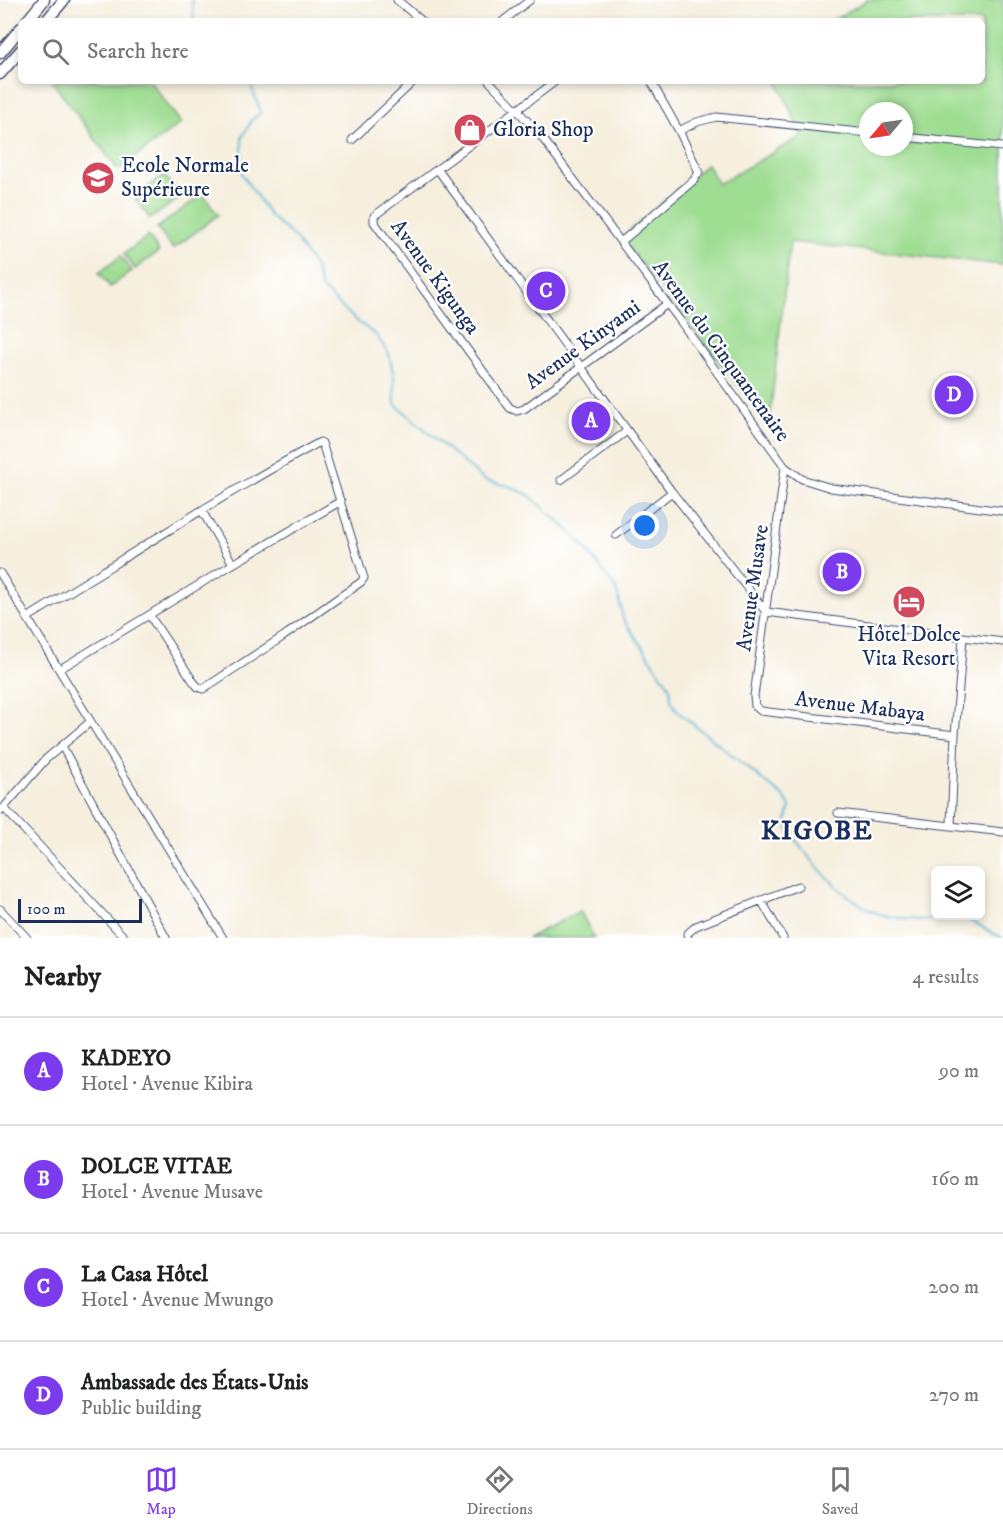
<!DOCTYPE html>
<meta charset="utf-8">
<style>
:root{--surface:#fff;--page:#f2f2f2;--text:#202124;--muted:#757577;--line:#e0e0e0;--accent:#7c3aed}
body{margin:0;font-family:"IM FELL DW Pica",serif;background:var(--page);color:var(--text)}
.controls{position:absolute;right:18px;bottom:18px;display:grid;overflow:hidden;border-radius:9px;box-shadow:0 3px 9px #0003}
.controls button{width:54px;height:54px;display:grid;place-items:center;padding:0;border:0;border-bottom:2px solid var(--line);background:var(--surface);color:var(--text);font:30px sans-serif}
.compass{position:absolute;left:859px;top:102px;width:54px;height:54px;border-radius:50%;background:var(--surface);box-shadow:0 3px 9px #0003;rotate:241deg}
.scale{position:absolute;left:18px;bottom:15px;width:124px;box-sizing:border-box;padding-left:6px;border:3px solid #1b2f5e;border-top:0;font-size:16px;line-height:21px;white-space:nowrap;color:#1b2f5e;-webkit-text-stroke:4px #fff;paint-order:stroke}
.you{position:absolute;left:645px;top:526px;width:21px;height:21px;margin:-15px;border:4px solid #fff;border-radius:50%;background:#1a73e8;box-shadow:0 0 0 9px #1a73e833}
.badge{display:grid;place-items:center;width:39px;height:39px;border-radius:50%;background:var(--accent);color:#fff;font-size:20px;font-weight:700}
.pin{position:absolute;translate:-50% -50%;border:3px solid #fff;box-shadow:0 2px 6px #0006}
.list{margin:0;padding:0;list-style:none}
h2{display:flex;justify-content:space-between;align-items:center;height:78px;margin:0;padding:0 24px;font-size:26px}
h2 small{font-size:20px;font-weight:400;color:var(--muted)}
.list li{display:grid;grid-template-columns:39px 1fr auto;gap:18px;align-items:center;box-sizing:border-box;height:108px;padding:0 24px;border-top:2px solid var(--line)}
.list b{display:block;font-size:22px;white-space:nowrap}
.list p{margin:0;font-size:20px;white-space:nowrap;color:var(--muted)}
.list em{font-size:20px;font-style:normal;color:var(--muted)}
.icon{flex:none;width:33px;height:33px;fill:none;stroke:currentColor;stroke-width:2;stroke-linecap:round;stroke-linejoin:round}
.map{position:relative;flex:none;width:1003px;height:938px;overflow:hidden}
.search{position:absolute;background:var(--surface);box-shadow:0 3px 9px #0003;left:18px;right:18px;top:18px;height:66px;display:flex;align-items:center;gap:15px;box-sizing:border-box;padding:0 21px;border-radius:9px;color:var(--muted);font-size:22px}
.sheet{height:510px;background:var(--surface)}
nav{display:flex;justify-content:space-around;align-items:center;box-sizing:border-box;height:84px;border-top:2px solid var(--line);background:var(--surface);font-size:16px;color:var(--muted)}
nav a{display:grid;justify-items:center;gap:3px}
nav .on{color:var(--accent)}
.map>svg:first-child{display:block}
.green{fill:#9fdd92;stroke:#5d8678;stroke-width:1.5;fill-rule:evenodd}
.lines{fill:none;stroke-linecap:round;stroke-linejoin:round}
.stream{stroke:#58b5d6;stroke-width:2}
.minor-casing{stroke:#3c4c71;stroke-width:9}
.primary-casing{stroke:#3c4c71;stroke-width:13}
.minor{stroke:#fff;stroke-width:7}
.primary{stroke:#fff;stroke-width:10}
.labels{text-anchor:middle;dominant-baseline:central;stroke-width:4.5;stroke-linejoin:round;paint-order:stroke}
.poi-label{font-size:21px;fill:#1b2f5e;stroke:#fff;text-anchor:start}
.street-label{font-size:21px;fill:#1b2f5e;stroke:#fff}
.district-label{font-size:27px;font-weight:bold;letter-spacing:1.5px;fill:#1b2f5e;stroke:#fff}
</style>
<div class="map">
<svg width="1003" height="938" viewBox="0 0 1003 938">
<rect width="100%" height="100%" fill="#fff"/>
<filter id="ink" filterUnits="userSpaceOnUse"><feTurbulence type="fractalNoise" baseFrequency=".0167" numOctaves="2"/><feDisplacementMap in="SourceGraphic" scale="12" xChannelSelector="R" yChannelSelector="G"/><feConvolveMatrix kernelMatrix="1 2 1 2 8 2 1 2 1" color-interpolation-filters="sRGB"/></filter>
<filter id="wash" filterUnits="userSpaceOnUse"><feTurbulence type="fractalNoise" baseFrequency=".008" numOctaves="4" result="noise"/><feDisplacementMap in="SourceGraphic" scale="24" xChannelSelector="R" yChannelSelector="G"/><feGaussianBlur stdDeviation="1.35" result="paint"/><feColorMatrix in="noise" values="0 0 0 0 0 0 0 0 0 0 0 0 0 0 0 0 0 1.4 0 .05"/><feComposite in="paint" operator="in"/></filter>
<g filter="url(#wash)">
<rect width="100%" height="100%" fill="#f6efde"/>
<path class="green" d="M867,0H1003V265L790,242L769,424L621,238L707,164L718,184L802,136L777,81H982V21H832ZM868,111H904V147H868Z
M52,81H150L181,123L118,170Z
M164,175L181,197L150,219L134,197Z
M203,194L218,215L173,249L157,228Z
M148,236L159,251L135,269L124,254Z
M121,256L132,271L110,287L99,273Z
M580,911L594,938H528Z"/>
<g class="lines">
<path class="stream" d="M192,0L194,21
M249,81L261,112L252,120L242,137V174L270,216L294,237L315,267L321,288L358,322L376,335L389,354L394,377L395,404L484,480L509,486L529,495L563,525L583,545L615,587L619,599L623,619L670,687L671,700L678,712L784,797L790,807C789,812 786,819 787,825C789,834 797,841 802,848C821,873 842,895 870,910C887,919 929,923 947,916
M962,916L1002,938"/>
</g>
</g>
<g filter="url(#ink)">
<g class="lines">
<g class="minor-casing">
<path id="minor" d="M397,0L422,21
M503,21L530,0
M489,81L537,131L678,318L785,467L802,479L831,488L1003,511
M556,81L374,216V222L510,408L517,411L524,409L667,304
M679,131L697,122L716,117L868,133
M904,137L1003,147
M352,140L414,81
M438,170L672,492L766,612L1003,642
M621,242L694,180L699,172L679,131L651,81
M785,467L754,696L755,706L761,711L955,735
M561,480L627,431
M202,511L233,564
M616,535L672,492
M0,573L223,938
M27,618C124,559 220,496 320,442L322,443L364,578L361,582L284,636L203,689L198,687L193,681L150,616
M60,669L233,564L341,501
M62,746L166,938
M4,808L125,938
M0,812L46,759L90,722
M838,813L1003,832
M951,825L955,735L963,638
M761,900L783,938
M0,909L27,938
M688,938L687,934L696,926L798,886"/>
</g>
<g class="primary-casing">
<path id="primary" d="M27,21L44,0
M46,21L64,0
M0,53L21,28
M0,74L21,50"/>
</g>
<use href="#minor" class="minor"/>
<use href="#primary" class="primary"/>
</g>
</g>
<defs>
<g id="shop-disc" transform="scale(1.725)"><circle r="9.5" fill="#d1495b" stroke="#fff"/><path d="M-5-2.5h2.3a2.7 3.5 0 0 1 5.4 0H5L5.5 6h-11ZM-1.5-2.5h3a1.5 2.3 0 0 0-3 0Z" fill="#fff"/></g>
<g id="university-disc" transform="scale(1.725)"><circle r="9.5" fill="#d1495b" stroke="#fff"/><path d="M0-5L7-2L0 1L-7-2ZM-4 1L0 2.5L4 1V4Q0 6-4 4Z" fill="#fff"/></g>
<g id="hotel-disc" transform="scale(1.725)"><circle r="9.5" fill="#d1495b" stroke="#fff"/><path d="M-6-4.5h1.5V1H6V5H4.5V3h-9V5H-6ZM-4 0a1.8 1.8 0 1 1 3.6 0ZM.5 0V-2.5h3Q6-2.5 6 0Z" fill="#fff"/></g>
</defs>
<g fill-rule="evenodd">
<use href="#shop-disc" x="470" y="130"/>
<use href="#university-disc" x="98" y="178"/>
<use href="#hotel-disc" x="909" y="602"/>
</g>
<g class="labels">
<g class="poi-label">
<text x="493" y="130">Gloria Shop</text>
<text x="121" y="166">Ecole Normale<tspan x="121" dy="24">Supérieure</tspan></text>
<text x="909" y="635" text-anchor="middle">Hôtel Dolce<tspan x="909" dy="24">Vita Resort</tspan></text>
</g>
<g class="street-label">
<text transform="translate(435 277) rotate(54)">Avenue Kigunga</text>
<text transform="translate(583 345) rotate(-36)">Avenue Kinyami</text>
<text transform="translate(721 351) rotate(54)">Avenue du Cinquantenaire</text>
<text transform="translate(753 588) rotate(-82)">Avenue Musave</text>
<text transform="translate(860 707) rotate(7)">Avenue Mabaya</text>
</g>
<g class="district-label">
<text x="817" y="831">KIGOBE</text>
</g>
</g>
</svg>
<div class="controls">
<button><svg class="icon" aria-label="layers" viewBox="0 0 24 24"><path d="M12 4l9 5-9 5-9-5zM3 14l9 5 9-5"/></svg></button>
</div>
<svg class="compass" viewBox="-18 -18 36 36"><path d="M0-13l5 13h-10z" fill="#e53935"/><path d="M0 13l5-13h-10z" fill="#757577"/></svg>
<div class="scale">100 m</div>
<div class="you"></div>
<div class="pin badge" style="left:591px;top:421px">A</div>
<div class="pin badge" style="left:842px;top:572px">B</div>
<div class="pin badge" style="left:546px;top:291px">C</div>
<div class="pin badge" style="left:954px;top:395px">D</div>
<div class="search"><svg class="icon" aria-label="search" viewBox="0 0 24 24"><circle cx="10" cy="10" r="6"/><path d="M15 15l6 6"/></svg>Search here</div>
</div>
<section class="sheet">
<h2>Nearby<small>4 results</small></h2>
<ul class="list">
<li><span class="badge">A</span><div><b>KADEYO</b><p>Hotel · Avenue Kibira</p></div><em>90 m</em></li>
<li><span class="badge">B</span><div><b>DOLCE VITAE</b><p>Hotel · Avenue Musave</p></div><em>160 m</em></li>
<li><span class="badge">C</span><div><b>La Casa Hôtel</b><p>Hotel · Avenue Mwungo</p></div><em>200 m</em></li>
<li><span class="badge">D</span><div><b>Ambassade des États-Unis</b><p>Public building</p></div><em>270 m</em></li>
</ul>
</section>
<nav>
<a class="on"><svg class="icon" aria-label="map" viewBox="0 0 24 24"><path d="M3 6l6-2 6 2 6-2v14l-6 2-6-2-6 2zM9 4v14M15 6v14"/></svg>Map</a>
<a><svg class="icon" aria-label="directions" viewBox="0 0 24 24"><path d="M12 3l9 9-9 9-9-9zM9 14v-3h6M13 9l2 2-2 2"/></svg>Directions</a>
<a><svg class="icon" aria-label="saved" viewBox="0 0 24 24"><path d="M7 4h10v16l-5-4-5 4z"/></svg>Saved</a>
</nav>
